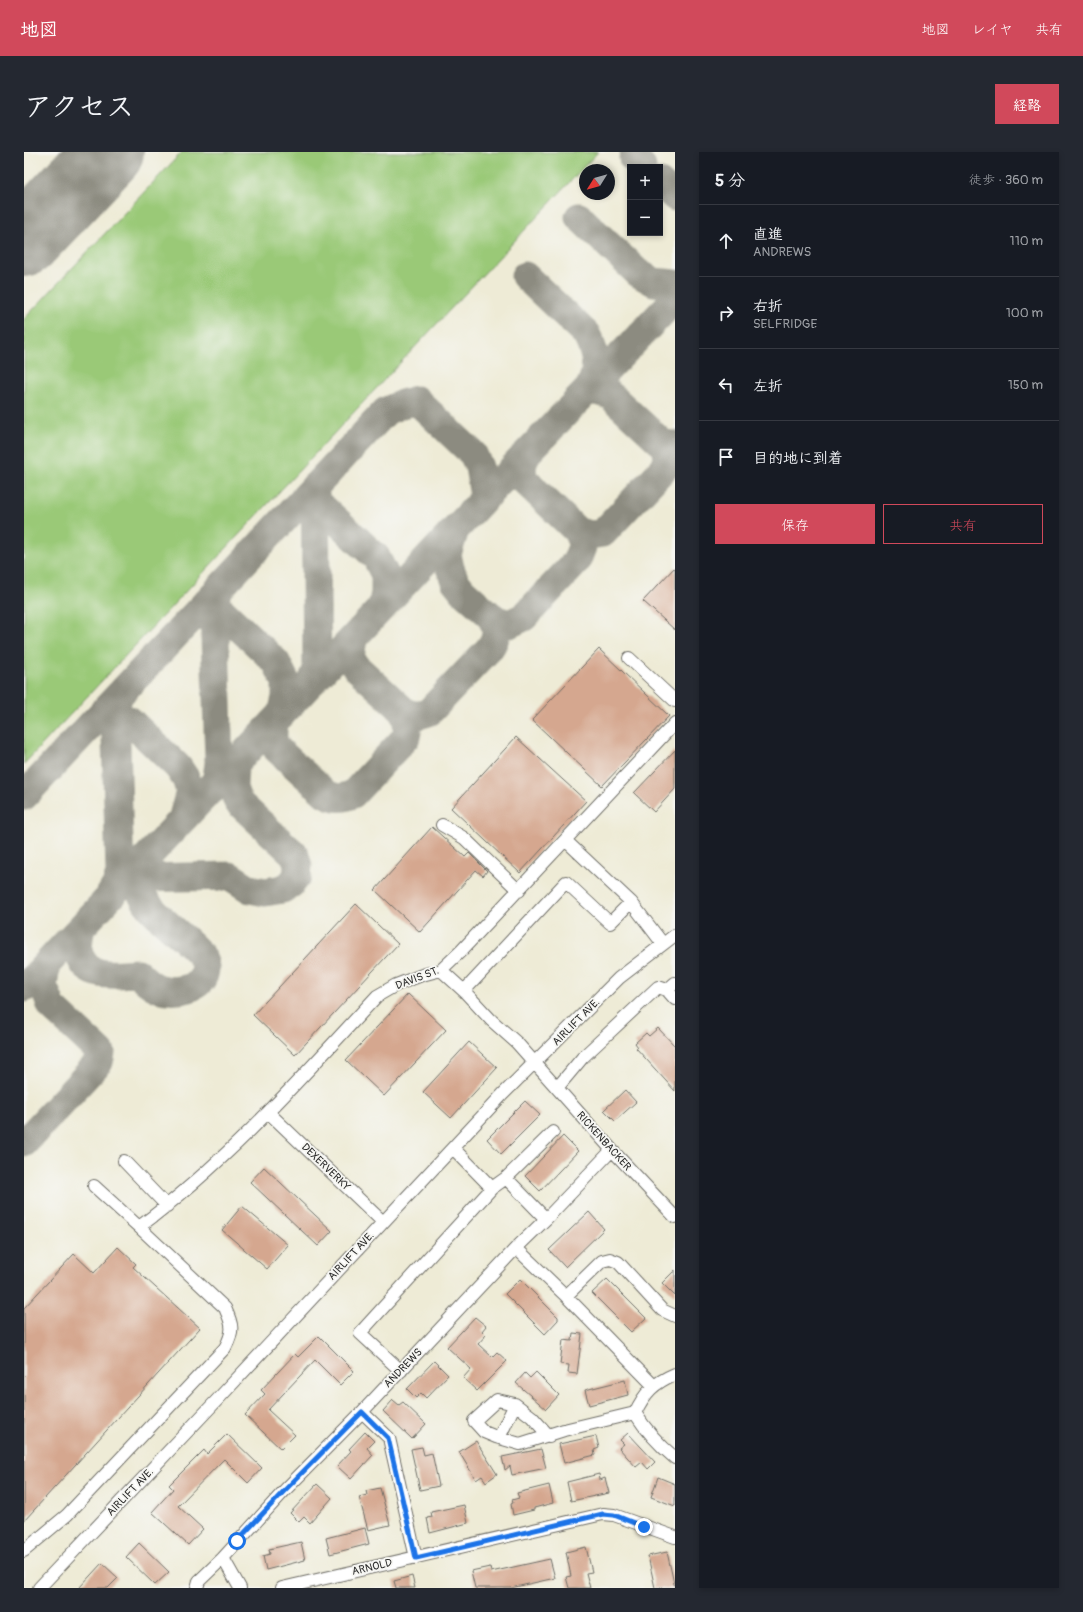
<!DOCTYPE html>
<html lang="ja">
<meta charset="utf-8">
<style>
:root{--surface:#171b24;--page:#242831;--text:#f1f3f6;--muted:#9ea1a6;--line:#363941;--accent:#d1495b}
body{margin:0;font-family:Pangolin,"Klee One",sans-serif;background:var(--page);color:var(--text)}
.controls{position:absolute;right:12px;top:12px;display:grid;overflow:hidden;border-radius:0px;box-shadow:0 2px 6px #0003}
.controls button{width:36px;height:36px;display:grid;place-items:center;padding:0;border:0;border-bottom:1px solid var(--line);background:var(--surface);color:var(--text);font:20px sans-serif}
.compass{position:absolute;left:555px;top:12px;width:36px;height:36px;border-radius:50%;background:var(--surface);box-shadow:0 2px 6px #0003;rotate:233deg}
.stop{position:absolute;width:12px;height:12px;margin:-9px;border:3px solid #1a73e8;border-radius:50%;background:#fff}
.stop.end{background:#1a73e8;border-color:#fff;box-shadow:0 1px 4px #0008}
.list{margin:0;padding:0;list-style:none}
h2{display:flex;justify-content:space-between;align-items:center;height:52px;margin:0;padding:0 16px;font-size:17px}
h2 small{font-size:13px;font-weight:400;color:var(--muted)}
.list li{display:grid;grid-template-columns:26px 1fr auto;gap:12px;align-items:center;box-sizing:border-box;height:72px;padding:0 16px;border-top:1px solid var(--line)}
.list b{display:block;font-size:15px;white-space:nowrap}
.list p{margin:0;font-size:13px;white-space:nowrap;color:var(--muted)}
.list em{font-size:13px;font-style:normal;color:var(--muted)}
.actions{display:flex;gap:8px;padding:12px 16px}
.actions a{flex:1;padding:9px 0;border:1px solid var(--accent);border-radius:0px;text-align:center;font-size:14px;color:var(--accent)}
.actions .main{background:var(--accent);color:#fff}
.icon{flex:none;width:22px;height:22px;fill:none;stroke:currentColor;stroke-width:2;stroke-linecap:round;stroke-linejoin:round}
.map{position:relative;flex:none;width:651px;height:1436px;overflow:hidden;border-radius:0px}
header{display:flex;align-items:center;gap:24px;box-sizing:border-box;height:56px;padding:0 20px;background:var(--accent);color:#fff}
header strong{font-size:19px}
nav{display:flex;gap:22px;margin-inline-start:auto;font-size:14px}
.intro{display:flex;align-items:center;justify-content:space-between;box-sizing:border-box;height:96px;padding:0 24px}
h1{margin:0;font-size:28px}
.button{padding:10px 18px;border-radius:0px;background:var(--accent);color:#fff;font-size:14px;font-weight:700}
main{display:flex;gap:24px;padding:0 24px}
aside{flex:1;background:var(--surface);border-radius:0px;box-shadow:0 2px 6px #0003}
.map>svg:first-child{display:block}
.green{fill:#9ac977;stroke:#627a51}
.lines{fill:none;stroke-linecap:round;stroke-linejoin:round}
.taxiway{stroke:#8c8b80;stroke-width:29}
.runway{stroke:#8c8b80;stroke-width:72}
.building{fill:#d5a78f}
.minor-casing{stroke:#6f6e67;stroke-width:14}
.minor{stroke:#fff;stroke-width:12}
.route{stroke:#1a73e8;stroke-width:5}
.labels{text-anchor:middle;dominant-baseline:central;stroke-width:3.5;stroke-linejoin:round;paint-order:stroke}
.street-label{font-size:11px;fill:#2b2b2b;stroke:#f6f6f2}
</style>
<header>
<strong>地図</strong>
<nav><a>地図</a><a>レイヤ</a><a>共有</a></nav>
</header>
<div class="intro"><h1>アクセス</h1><a class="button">経路</a></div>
<main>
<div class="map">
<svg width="651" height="1436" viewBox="0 0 651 1436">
<rect width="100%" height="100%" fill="#f6f6f2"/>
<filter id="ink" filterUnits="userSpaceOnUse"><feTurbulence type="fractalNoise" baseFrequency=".025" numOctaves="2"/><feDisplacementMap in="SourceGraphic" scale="8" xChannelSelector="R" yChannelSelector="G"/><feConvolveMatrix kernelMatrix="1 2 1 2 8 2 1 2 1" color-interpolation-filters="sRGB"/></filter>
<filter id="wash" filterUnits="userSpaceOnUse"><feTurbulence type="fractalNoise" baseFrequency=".012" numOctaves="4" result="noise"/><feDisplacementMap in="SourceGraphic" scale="16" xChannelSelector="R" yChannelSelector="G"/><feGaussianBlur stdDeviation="0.9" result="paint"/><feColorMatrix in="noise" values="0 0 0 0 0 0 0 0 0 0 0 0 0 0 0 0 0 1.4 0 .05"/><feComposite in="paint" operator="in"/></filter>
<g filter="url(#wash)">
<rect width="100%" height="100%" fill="#eeebd6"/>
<path class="green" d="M158,0H574L0,612V167Z"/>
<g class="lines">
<path class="taxiway" d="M609,6L618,15
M636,31L651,45
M555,65L614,121L630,130L651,132
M501,124L562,182C573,203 576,219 563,240
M561,241L569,238L586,243L639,292L651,293
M503,301C498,311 497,317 500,328L553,379L566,383L579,381L641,315C647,307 642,300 639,292
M277,357L287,354L299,356L352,405L361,423V441L358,455
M431,378L423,402L426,416L431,429L439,439L466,463L473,468L485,472L500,465L552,410L558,395L557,388L553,379
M176,461L183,459H198L252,510L262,530V545L258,562
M329,487L326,505L332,515L381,560L392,564L405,560L465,497C474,485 474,476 466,463
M288,530L293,517L291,334
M75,566L92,565L105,568L154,615L162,627L166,639L158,668
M249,571V588L253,597L301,641C311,647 319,647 329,642L382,585C385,574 383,567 378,558
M187,638L193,625L195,611L190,455L193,439
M0,644L362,259L378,252L392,248L449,302L455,315L460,344L456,351
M99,731L117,726L206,724L226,737L241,740L259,737L267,732L273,724L274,714L271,703L214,650L209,636L210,615
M86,743L92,733L96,722L91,556L95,543
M57,776C52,795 53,816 76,821C88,824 102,821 114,821C120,827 126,833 134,836C150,842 182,838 181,815C181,812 179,808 178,805C163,784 118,759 115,733C114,726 116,718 117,711
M0,836L503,301L651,147
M0,991L75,910L77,901L75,899L28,855L19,834L22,813"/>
<path class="runway" d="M0,89L84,0"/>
</g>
<g id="blocks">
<path class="building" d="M651,415V478L619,449Z
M575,497L645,564L578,634L508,568Z
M492,585L562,649L496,721L427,656Z
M651,598V637L630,660L610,641Z
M408,675L441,705L445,701L463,719L459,724L452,718L396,780L351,738Z
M332,752L374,792L271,903L229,863Z
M384,842L422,878L360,944L322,908Z
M634,876L651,894V939L612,896L614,895L611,891L622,881L625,884Z
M445,890L473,916L427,966L399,940Z
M601,938L612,950L591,969L580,958Z
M501,949L516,963L477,1002L463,987Z
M539,984L554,999L516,1039L501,1024Z
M240,1015L308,1079L294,1094L226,1030Z
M218,1054L264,1093L243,1117L198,1078Z
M565,1060L580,1077L541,1115L525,1098Z
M94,1095L112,1112L109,1115L176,1176L0,1369V1156L50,1102L70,1121Z
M651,1118V1144L638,1131Z
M496,1127L534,1165V1168L521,1182L481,1142Z
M583,1127L622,1166L607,1180L568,1141Z
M451,1165L462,1174L458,1179L462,1183L454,1192L468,1205L473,1200L483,1209L453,1239L439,1226L447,1217L423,1195Z
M549,1181L558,1182L553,1222L544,1221L545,1213L536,1212L539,1188L548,1189Z
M295,1184L330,1219L316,1233L291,1208L244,1258L271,1283L257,1297L221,1263L241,1242L237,1238L271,1202L274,1205Z
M410,1209L424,1223L402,1246L397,1241L392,1246L383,1237Z
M512,1220L535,1243L522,1257L492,1231L501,1221L506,1226Z
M601,1228L604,1243L565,1253L561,1238Z
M369,1248L375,1253L379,1250L402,1272L388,1287L359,1259Z
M341,1280L350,1289L343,1296L349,1303L327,1327L313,1314L327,1299L325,1297Z
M604,1281L631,1310L624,1317L618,1310L612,1315L595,1296L600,1292L596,1288Z
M203,1282L238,1316L224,1331L200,1307L154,1354L179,1377L164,1393L128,1360L149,1337L145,1333L180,1298L183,1302Z
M572,1284L575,1296L570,1298L571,1303L540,1311L535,1292Z
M452,1289L473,1322L462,1330L458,1324L452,1328L435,1300Z
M398,1295L400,1303L408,1301L415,1334L396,1338L387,1297Z
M517,1297L522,1316L488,1323L486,1314L481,1318L478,1305Z
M575,1322L576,1328L581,1326L585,1341L547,1349L543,1330Z
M634,1325L651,1332V1354L627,1345Z
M293,1332L308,1346L286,1371L280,1365L275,1370L266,1361Z
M525,1333L529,1351L510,1356V1358L489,1363L487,1352L489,1351L488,1348L495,1346L493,1341Z
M356,1336L366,1373L344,1378L335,1345L343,1343L342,1339Z
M440,1353L444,1371L406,1381L403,1366L408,1365L407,1360Z
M341,1376L345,1392L306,1402L302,1386Z
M277,1390L281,1408L242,1418L239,1404L246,1402L245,1397Z
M115,1391L145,1420L131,1433L102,1405Z
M562,1395L568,1420L562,1421L566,1436H545L542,1425L547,1424L542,1400Z
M643,1400L651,1436H631L624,1404Z
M526,1407L531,1426L487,1436H451L447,1419L466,1415L467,1420Z
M78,1411L94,1426L84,1436H55Z
M388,1424L391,1436H372L370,1429Z"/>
</g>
</g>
<g filter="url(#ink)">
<use href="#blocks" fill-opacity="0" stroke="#6f6e67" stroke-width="1"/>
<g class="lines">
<g class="minor-casing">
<path id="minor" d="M605,506L651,549
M418,673L440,686L495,739
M541,688L607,750L639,792
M417,818L440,839L467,868L493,891L588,998L651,1065
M651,831L643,838L651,847
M440,839L542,730L586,771L607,750
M533,936L559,905L634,835L643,838
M245,961L359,1070
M429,996L468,1036
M100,1009L143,1054
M482,1026L522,1067
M115,1075C205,1008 278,925 353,844L372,833L398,823L417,818L437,799L651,571
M492,1096L542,1144L629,1233
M542,1144L578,1109L586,1107L594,1110L638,1158L651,1164
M377,1219L336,1181L468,1036L482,1026L529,980
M338,1260L365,1286L392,1406
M611,1261C623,1280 634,1292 651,1306
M611,1261C621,1240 630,1231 651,1222
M525,1284L508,1265L491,1252L473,1248L450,1269L460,1280L472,1285L496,1292L540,1278L611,1261
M475,1286L491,1252
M0,1399L43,1363L201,1196C210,1179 209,1173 201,1156L115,1075L70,1034
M199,1406L216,1436
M15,1436L195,1246L479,942L595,826L651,783
M173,1436L175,1429L199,1406L261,1338L338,1260L492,1096L522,1067L588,998
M258,1436L579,1362L590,1363L651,1385"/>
</g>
<use href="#minor" class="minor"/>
</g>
</g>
<g class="lines" filter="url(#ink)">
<path class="route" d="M213,1389L261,1338L338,1260L364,1286L392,1406L579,1362L590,1363L620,1375"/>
</g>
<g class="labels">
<g class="street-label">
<text transform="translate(393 826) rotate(-21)">DAVIS ST.</text>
<text transform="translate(552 870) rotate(-45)">AIRLIFT AVE.</text>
<text transform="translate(580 989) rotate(48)">RICKENBACKER</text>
<text transform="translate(302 1015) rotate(44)">DEXERVERKY</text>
<text transform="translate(327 1104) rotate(-47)">AIRLIFT AVE.</text>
<text transform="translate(379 1216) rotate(-46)">ANDREWS</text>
<text transform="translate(106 1340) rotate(-46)">AIRLIFT AVE.</text>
<text transform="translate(348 1415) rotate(-13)">ARNOLD</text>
</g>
</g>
</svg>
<div class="controls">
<button>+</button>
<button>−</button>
</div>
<svg class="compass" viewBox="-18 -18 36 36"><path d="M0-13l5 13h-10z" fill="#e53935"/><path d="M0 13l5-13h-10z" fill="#9ea1a6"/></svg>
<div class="stop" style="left:213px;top:1389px"></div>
<div class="stop end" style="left:620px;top:1375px"></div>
</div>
<aside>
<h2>5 分<small>徒歩 · 360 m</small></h2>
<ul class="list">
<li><svg class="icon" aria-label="ahead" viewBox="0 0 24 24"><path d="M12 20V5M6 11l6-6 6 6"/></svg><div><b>直進</b><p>ANDREWS</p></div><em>110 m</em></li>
<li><svg class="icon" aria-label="right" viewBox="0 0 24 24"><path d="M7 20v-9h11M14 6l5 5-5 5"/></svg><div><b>右折</b><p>SELFRIDGE</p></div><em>100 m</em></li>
<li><svg class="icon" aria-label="left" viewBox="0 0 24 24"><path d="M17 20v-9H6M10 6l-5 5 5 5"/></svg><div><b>左折</b></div><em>150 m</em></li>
<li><svg class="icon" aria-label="arrive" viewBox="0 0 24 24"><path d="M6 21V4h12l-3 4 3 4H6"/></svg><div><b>目的地に到着</b></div></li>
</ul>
<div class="actions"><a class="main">保存</a><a>共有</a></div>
</aside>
</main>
